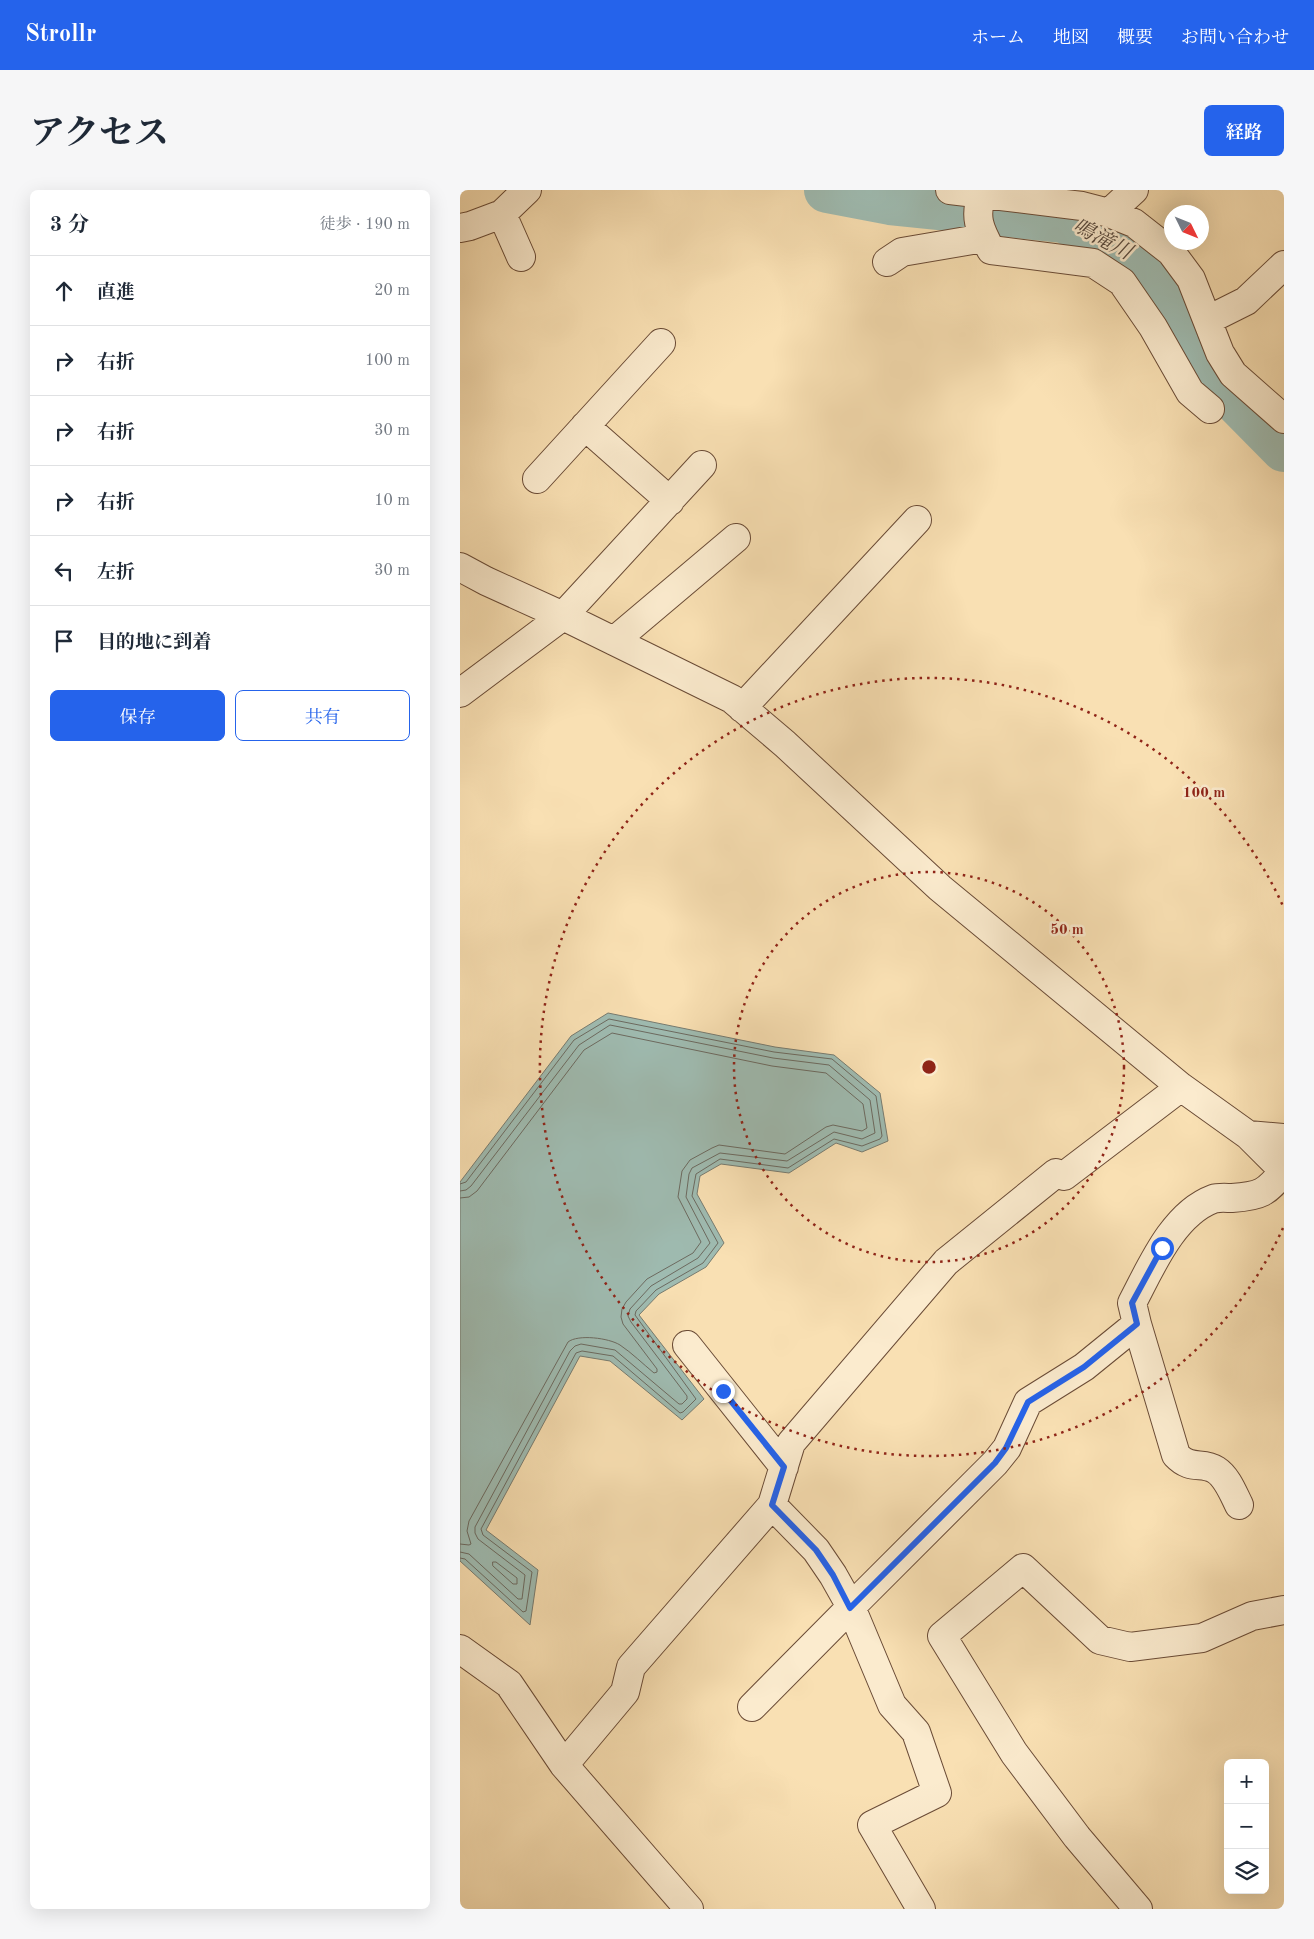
<!DOCTYPE html>
<html lang="ja">
<meta charset="utf-8">
<style>
:root{--surface:#fff;--page:#f6f6f7;--text:#1f2937;--muted:#747a83;--line:#e0e1e3;--accent:#2563eb}
body{margin:0;font-family:"Old Standard TT","Noto Serif JP",serif;background:var(--page);color:var(--text)}
.controls{position:absolute;right:15px;bottom:15px;display:grid;overflow:hidden;border-radius:8px;box-shadow:0 5px 20px #0002}
.controls button{width:45px;height:45px;display:grid;place-items:center;padding:0;border:0;border-bottom:1px solid var(--line);background:var(--surface);color:var(--text);font:25px sans-serif}
.compass{position:absolute;left:704px;top:15px;width:45px;height:45px;border-radius:50%;background:var(--surface);box-shadow:0 5px 20px #0002;rotate:133deg}
.stop{position:absolute;width:15px;height:15px;margin:-11px;border:4px solid #2563eb;border-radius:50%;background:#fff}
.stop.end{background:#2563eb;border-color:#fff;box-shadow:0 1px 5px #0008}
.list{margin:0;padding:0;list-style:none}
h2{display:flex;justify-content:space-between;align-items:center;height:65px;margin:0;padding:0 20px;font-size:21px}
h2 small{font-size:16px;font-weight:400;color:var(--muted)}
.list li{display:grid;grid-template-columns:32px 1fr auto;gap:15px;align-items:center;box-sizing:border-box;height:70px;padding:0 20px;border-top:1px solid var(--line)}
.list b{display:block;font-size:19px;white-space:nowrap}
.list em{font-size:16px;font-style:normal;color:var(--muted)}
.actions{display:flex;gap:10px;padding:15px 20px}
.actions a{flex:1;padding:11px 0;border:1px solid var(--accent);border-radius:8px;text-align:center;font-size:18px;color:var(--accent)}
.actions .main{background:var(--accent);color:#fff}
.icon{flex:none;width:28px;height:28px;fill:none;stroke:currentColor;stroke-width:2;stroke-linecap:round;stroke-linejoin:round}
.map{position:relative;flex:none;width:824px;height:1719px;overflow:hidden;border-radius:8px}
header{display:flex;align-items:center;gap:30px;box-sizing:border-box;height:70px;padding:0 25px;background:var(--accent);color:#fff}
header strong{font-size:24px}
nav{display:flex;gap:28px;margin-inline-start:auto;font-size:18px}
.intro{display:flex;align-items:center;justify-content:space-between;box-sizing:border-box;height:120px;padding:0 30px}
h1{margin:0;font-size:35px}
.button{padding:12px 22px;border-radius:8px;background:var(--accent);color:#fff;font-size:18px;font-weight:700}
main{display:flex;gap:30px;padding:0 30px}
aside{flex:1;background:var(--surface);border-radius:8px;box-shadow:0 5px 20px #0002}
.map>svg:first-child{display:block}
.water{fill:#9fbcb2;stroke:#777b70}
.lines{fill:none;stroke-linecap:round;stroke-linejoin:round}
.shore{stroke:#6c6a60;stroke-width:1}
.river{stroke:#9fbcb2;stroke-width:46}
.minor-casing{stroke:#6a4b36;stroke-width:30}
.minor{stroke:#fbebce;stroke-width:28}
.route{stroke:#2563eb;stroke-width:6}
.ring{fill:none;stroke:#8f2418;stroke-width:2.5;stroke-dasharray:2.5 5}
.labels{text-anchor:middle;dominant-baseline:central;stroke-width:5;stroke-linejoin:round;paint-order:stroke}
.water-label{font-size:21px;font-style:italic;fill:#584a3f;stroke:#fbebce}
.centre{fill:#8f2418;stroke:#fbebce;stroke-width:2.5}
.ring-label{font-size:15px;text-anchor:middle;font-weight:bold;fill:#8f2418;stroke:#fbebce;stroke-width:5;stroke-linejoin:round;paint-order:stroke}
</style>
<header>
<strong>Strollr</strong>
<nav><a>ホーム</a><a>地図</a><a>概要</a><a>お問い合わせ</a></nav>
</header>
<div class="intro"><h1>アクセス</h1><a class="button">経路</a></div>
<main>
<aside>
<h2>3 分<small>徒歩 · 190 m</small></h2>
<ul class="list">
<li><svg class="icon" aria-label="ahead" viewBox="0 0 24 24"><path d="M12 20V5M6 11l6-6 6 6"/></svg><div><b>直進</b></div><em>20 m</em></li>
<li><svg class="icon" aria-label="right" viewBox="0 0 24 24"><path d="M7 20v-9h11M14 6l5 5-5 5"/></svg><div><b>右折</b></div><em>100 m</em></li>
<li><svg class="icon" aria-label="right" viewBox="0 0 24 24"><path d="M7 20v-9h11M14 6l5 5-5 5"/></svg><div><b>右折</b></div><em>30 m</em></li>
<li><svg class="icon" aria-label="right" viewBox="0 0 24 24"><path d="M7 20v-9h11M14 6l5 5-5 5"/></svg><div><b>右折</b></div><em>10 m</em></li>
<li><svg class="icon" aria-label="left" viewBox="0 0 24 24"><path d="M17 20v-9H6M10 6l-5 5 5 5"/></svg><div><b>左折</b></div><em>30 m</em></li>
<li><svg class="icon" aria-label="arrive" viewBox="0 0 24 24"><path d="M6 21V4h12l-3 4 3 4H6"/></svg><div><b>目的地に到着</b></div></li>
</ul>
<div class="actions"><a class="main">保存</a><a>共有</a></div>
</aside>
<div class="map">
<svg width="824" height="1719" viewBox="0 0 824 1719">
<rect width="100%" height="100%" fill="#f9e0b3"/>
<filter id="stains"><feTurbulence type="fractalNoise" baseFrequency=".004" numOctaves="4"/><feColorMatrix values="0 0 0 0 .2 0 0 0 0 .09 0 0 0 0 .02 0 0 0 .5 -.17"/></filter>
<radialGradient id="worn" r=".72"><stop offset=".6" stop-color="#630" stop-opacity="0"/><stop offset="1" stop-color="#630" stop-opacity=".3"/></radialGradient>
<path class="water" d="M148,823L315,857L374,865L420,903L428,951L402,962L376,953L329,983L261,974L240,986L237,1004L264,1053L246,1077L199,1104L179,1125L244,1209L222,1230L150,1171L120,1166L26,1340L78,1380L70,1435L0,1371V992L111,846Z"/>
<g class="lines">
<path class="shore" d="M0,994L6,992L114,850L149,829L314,862L372,869L416,906L422,946L420,949L402,956L374,949L328,978L260,969L236,984L232,1006L258,1053L243,1073L196,1100L176,1121L175,1125L236,1209L223,1222L220,1223L153,1166L122,1161L116,1163L21,1339L23,1345L72,1382L66,1421L63,1422L5,1369L0,1368
M0,1001L6,1000L11,996L119,855L150,835L313,868L369,875L410,910L415,943L402,949L374,942L327,971L260,963L232,978L229,984L226,1007L250,1053L238,1068L191,1096L170,1119L168,1126L171,1132L227,1206V1209L222,1214H219L155,1160L121,1154L115,1156L110,1161L15,1337V1343L18,1349L65,1385L62,1409H58L9,1364L0,1362
M0,1008L9,1007L17,1001L124,860L152,843L312,876L366,883L403,914L407,938L402,941L373,935L366,937L325,964L259,955L252,958L230,970L222,981L218,1007L241,1052L233,1063L187,1089L166,1112L162,1119L161,1127L163,1134L197,1179V1182L194,1183C183,1174 172,1163 160,1155C149,1148 118,1144 108,1152L9,1331L7,1341L11,1354L9,1355L0,1354
M33,1372H36L57,1388V1394H53L33,1376Z"/>
<path class="river" d="M367,0L430,12L604,30L677,68L713,123L742,176L824,259"/>
<g class="minor-casing">
<path id="minor" d="M490,0L622,16L649,23L674,33L711,62L731,89L760,163L773,184L824,229
M523,3C513,26 520,40 531,60L633,73L662,92L693,137L730,202L750,219
M649,23L674,0
M42,24L61,67
M0,38L10,36L42,24L67,0
M427,72L442,62L524,48
M748,130L786,111L824,75
M125,236L210,311
M77,289L201,153
M0,377L26,391L103,426L272,509L325,554L480,698L721,897L788,945L824,981C806,1003 801,1006 772,1008C767,1008 759,1007 753,1009C713,1024 691,1077 672,1113L677,1134L624,1177L568,1212L547,1258L535,1273L391,1417L432,1515L456,1542L477,1603L412,1635L461,1719
M154,451L276,348
M0,503L103,426L242,275
M282,518L457,330
M788,945L824,948
M677,1134L716,1265C731,1281 742,1271 756,1280C767,1287 773,1303 779,1315
M227,1155L324,1277
M0,1459L49,1494L104,1575L229,1719
M292,1517L391,1417L373,1385L356,1360L312,1315L331,1253L486,1072L596,983L604,986L721,897
M104,1575L165,1502L171,1477L312,1315
M678,1719L617,1647L554,1563L482,1446L563,1378L640,1450L670,1457L742,1448L792,1426L824,1420"/>
</g>
<use href="#minor" class="minor"/>
</g>
<g class="lines">
<path class="route" d="M263,1201L324,1277L312,1315L356,1360L373,1385L390,1418L535,1273L546,1258L568,1212L624,1177L677,1134L672,1113L702,1058"/>
</g>
<g class="ring">
<circle cx="469" cy="877" r="195"/>
<path d="M823 1038A389 389 0 1 1 823 716"/>
</g>
<g class="labels">
<g class="water-label">
<text transform="translate(642 50) rotate(28)">鳴滝川</text>
</g>
</g>
<circle cx="469" cy="877" r="8" class="centre"/>
<g class="ring-label">
<text x="744" y="607">100 m</text>
<text x="607" y="744">50 m</text>
</g>
<rect width="100%" height="100%" filter="url(#stains)"/>
<rect width="100%" height="100%" fill="url(#worn)"/>
</svg>
<div class="controls">
<button>+</button>
<button>−</button>
<button><svg class="icon" aria-label="layers" viewBox="0 0 24 24"><path d="M12 4l9 5-9 5-9-5zM3 14l9 5 9-5"/></svg></button>
</div>
<svg class="compass" viewBox="-18 -18 36 36"><path d="M0-13l5 13h-10z" fill="#e53935"/><path d="M0 13l5-13h-10z" fill="#747a83"/></svg>
<div class="stop" style="left:702px;top:1058px"></div>
<div class="stop end" style="left:263px;top:1201px"></div>
</div>
</main>
